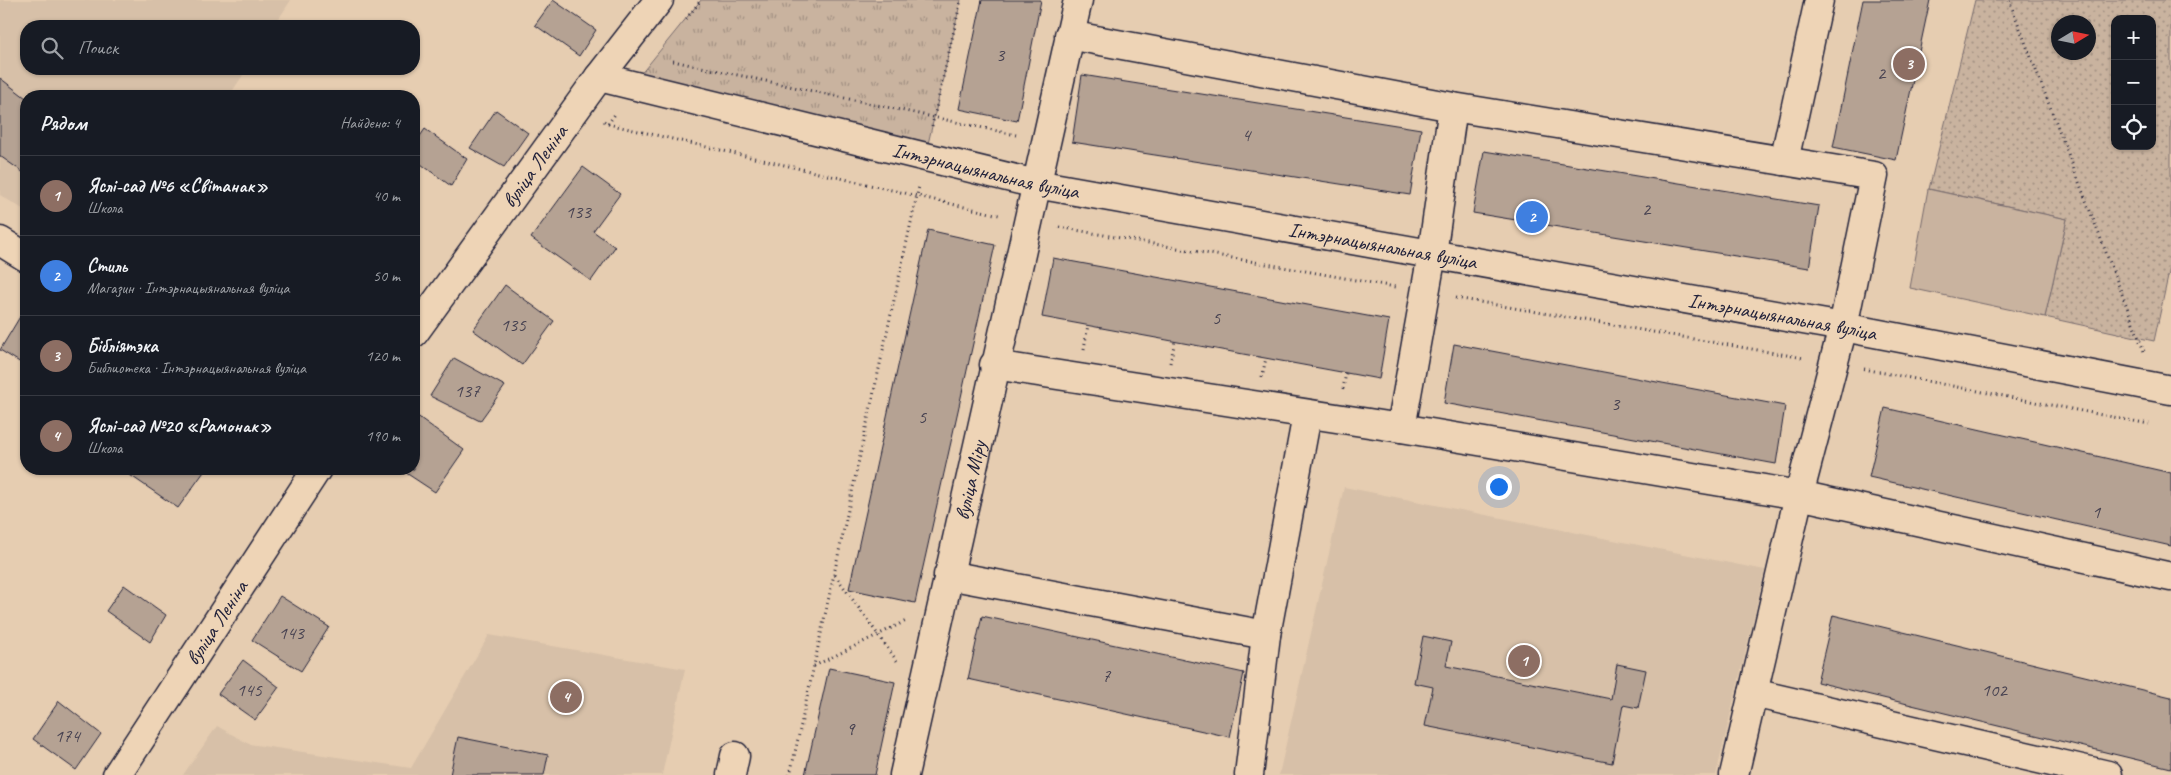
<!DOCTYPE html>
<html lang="ru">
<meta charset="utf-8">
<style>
:root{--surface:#171b24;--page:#242831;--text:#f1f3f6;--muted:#9ea1a6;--line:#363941;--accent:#2563eb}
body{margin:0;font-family:Caveat,sans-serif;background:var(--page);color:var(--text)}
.controls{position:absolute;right:15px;top:15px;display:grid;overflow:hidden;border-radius:10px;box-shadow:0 1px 4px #0004}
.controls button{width:45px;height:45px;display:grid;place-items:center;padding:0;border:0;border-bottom:1px solid var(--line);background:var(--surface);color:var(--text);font:25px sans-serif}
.compass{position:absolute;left:2051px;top:15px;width:45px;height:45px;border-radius:50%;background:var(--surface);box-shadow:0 1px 4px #0004;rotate:80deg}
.you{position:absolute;left:1498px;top:486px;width:18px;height:18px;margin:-12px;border:4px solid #fff;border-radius:50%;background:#1a73e8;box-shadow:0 0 0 8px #1a73e833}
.badge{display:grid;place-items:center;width:32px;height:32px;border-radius:50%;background:var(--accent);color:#fff;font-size:16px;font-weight:700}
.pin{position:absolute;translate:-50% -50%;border:2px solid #fff;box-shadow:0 1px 5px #0006}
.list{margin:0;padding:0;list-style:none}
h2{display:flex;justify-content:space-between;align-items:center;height:65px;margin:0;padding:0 20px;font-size:21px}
h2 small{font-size:16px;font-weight:400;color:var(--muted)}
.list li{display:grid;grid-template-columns:32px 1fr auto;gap:15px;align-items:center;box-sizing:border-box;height:80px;padding:0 20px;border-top:1px solid var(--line)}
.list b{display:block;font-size:19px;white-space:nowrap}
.list p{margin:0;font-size:16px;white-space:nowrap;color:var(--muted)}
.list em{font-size:16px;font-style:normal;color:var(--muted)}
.icon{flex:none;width:28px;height:28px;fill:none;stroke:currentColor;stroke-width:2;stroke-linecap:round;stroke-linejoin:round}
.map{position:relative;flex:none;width:2171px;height:775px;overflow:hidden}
.search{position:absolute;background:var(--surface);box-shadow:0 1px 4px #0004;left:20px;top:20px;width:400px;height:55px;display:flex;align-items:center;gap:12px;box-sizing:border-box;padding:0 18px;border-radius:20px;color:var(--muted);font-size:19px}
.panel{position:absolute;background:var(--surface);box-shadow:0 1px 4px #0004;left:20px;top:90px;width:400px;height:385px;border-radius:20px}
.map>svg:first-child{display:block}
.built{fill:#d7c0a8}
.grass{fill:url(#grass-tufts);stroke:#766a6d}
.park{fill:url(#park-dots);stroke:#766a6d;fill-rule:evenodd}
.garden{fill:#c9b39f;stroke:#766a6d}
.building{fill:#b5a293;stroke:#22223b}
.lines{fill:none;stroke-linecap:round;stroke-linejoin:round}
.minor-casing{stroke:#22223b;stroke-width:31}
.path{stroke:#22223b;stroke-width:3;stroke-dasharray:1 4;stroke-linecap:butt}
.minor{stroke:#eed4b6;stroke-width:28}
.labels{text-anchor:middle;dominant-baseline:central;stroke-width:4.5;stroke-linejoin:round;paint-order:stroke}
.number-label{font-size:19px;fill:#474251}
.street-label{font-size:21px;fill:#22223b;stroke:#eed4b6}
</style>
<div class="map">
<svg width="2171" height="775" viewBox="0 0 2171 775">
<defs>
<pattern id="grass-tufts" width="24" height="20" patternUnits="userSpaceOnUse" patternTransform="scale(1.25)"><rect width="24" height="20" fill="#c9b39f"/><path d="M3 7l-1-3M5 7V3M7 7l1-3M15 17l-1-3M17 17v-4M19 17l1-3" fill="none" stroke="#a39183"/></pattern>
<pattern id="park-dots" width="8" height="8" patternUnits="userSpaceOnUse" patternTransform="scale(1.25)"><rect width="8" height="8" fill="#c9b39f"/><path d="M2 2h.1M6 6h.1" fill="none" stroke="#a39183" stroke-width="1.8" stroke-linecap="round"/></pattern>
</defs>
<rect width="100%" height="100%" fill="#e6cdb1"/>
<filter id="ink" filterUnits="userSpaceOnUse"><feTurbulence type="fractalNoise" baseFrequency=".02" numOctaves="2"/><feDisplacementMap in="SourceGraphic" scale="10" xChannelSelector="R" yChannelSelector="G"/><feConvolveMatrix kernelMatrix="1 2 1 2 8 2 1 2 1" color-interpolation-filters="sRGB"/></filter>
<g filter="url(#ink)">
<path class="built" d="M0,0H291L274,26H26V69H247L229,96H26V211L0,195Z
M1344,487L1765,570L1716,775H1279Z
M489,635L685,669L662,775H183L217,726L249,744L411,768Z"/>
<path class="grass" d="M701,0H961L925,157L632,85Z"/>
<path class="park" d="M1975,0H2171V263L2154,341L2045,317L2067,219L1929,189ZM2115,19H2152V146H2115ZM2058,22H2088V52H2058Z"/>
<path class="garden" d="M1928,189L2067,219L2045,317L1910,288Z"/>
<path class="building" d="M553,0L596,30L579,56L535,25Z
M982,0H1041L1017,121L959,109Z
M1863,0H1930L1896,160L1833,147Z
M1082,75L1421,129L1410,195L1072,142Z
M0,78L26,98V170L24,173L0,156Z
M496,110L528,133L504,167L470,148Z
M425,129L467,159L451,186L414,159V145Z
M1484,151L1819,206L1809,268L1473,213Z
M583,167L620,194L593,231L615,247L591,281L531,238Z
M928,230L995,245L915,603L849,589Z
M1053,258L1389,320L1379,379L1042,317Z
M505,285L554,321L522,365L473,330Z
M21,315L26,318V366L0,350Z
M1454,344L1785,406L1776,464L1444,403Z
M454,358L505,386L480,421L430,396Z
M1885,408L2171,473V546L1869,477Z
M416,415L464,450L435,492L400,469H414V418Z
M125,469H206L178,508L124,471Z
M124,585L166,615L150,642L106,611Z
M280,596L329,627L301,671L252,640Z
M1833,615L2171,697V768L1817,682Z
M982,616L1244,673L1230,737L968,679Z
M1423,636L1451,642L1446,666L1611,699L1617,664L1646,670L1638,708L1623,705L1612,763L1425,726L1433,687L1414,683Z
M243,660L279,687L255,720L218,694Z
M829,668L895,682L875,775H805Z
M59,701L101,734L76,770L33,739Z
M458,737L548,755L544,775H450Z"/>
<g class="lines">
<g class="minor-casing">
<g id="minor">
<path d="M1069,35L1453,107L1784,161L1819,0"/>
<path id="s1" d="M599,77L1036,184L1843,327L2171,390"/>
<path d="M0,241L26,257"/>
<path id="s2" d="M414,333L599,77L659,0"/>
<path d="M994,365L1401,428L1799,495L2171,577"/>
<path d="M1401,428L1432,254L1453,107"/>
<path d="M948,575L1266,635"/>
<path d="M1753,693L2108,775"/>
<path id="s3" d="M117,775L317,469"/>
<path d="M731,775L735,756"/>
<path id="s4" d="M904,775L1078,0"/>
<path d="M1249,775L1266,635L1307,415"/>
<path d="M1734,775L1799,495L1843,327L1874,176L1784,161"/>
</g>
</g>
<path class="path" d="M2009,0L2145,354
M686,19L701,0
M673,61L1016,135
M604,121L608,124L999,215
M608,124L615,114
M932,126L961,0
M1059,227L1395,287
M1456,298L1804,358
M1084,349L1088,325
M1170,363L1175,341
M1864,369L2149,424
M1262,377L1266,358
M1343,389L1346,373
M835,575L897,661
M814,666L906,621
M790,775L919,186"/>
<use href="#minor" class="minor"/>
</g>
</g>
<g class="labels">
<g class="number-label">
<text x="1000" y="55">3</text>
<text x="1881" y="73">2</text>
<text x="1246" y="135">4</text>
<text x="1646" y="209">2</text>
<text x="578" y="212">133</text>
<text x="1216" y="318">5</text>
<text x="513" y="325">135</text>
<text x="467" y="391">137</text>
<text x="1615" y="404">3</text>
<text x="922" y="417">5</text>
<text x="2096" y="512">1</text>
<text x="291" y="633">143</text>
<text x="1106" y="676">7</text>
<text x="249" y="690">145</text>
<text x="1994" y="690">102</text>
<text x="850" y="729">9</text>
<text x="67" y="736">174</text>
</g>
<g class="street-label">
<text stroke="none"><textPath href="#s2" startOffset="206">вуліца Леніна</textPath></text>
<text stroke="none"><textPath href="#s1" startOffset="398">Інтэрнацыянальная вуліца</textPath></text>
<text stroke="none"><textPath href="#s1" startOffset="802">Інтэрнацыянальная вуліца</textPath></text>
<text stroke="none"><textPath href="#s1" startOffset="1208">Інтэрнацыянальная вуліца</textPath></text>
<text stroke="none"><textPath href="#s4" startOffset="302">вуліца Міру</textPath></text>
<text stroke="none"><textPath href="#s3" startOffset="182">вуліца Леніна</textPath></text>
</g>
</g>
</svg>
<div class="controls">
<button>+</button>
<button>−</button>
<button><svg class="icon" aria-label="locate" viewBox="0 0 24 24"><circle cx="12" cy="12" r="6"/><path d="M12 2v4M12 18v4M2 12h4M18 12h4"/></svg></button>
</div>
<svg class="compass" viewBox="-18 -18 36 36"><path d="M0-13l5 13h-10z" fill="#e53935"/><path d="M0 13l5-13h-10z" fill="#9ea1a6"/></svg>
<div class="you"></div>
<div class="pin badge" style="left:1524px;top:661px;background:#8d6e63">1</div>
<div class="pin badge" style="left:1532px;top:217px;background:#3f7fe0">2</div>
<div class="pin badge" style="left:1909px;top:64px;background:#8d6e63">3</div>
<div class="pin badge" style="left:566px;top:697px;background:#8d6e63">4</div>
<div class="search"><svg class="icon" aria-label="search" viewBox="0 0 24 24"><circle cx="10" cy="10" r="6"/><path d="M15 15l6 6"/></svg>Поиск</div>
<section class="panel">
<h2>Рядом<small>Найдено: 4</small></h2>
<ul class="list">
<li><span class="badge" style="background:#8d6e63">1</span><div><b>Яслі-сад №6 «Світанак»</b><p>Школа</p></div><em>40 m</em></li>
<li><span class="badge" style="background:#3f7fe0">2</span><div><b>Стиль</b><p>Магазин · Інтэрнацыянальная вуліца</p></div><em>50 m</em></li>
<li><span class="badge" style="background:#8d6e63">3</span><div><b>Бібліятэка</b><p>Библиотека · Інтэрнацыянальная вуліца</p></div><em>120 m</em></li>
<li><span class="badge" style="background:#8d6e63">4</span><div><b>Яслі-сад №20 «Рамонак»</b><p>Школа</p></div><em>190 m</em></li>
</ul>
</section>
</div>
